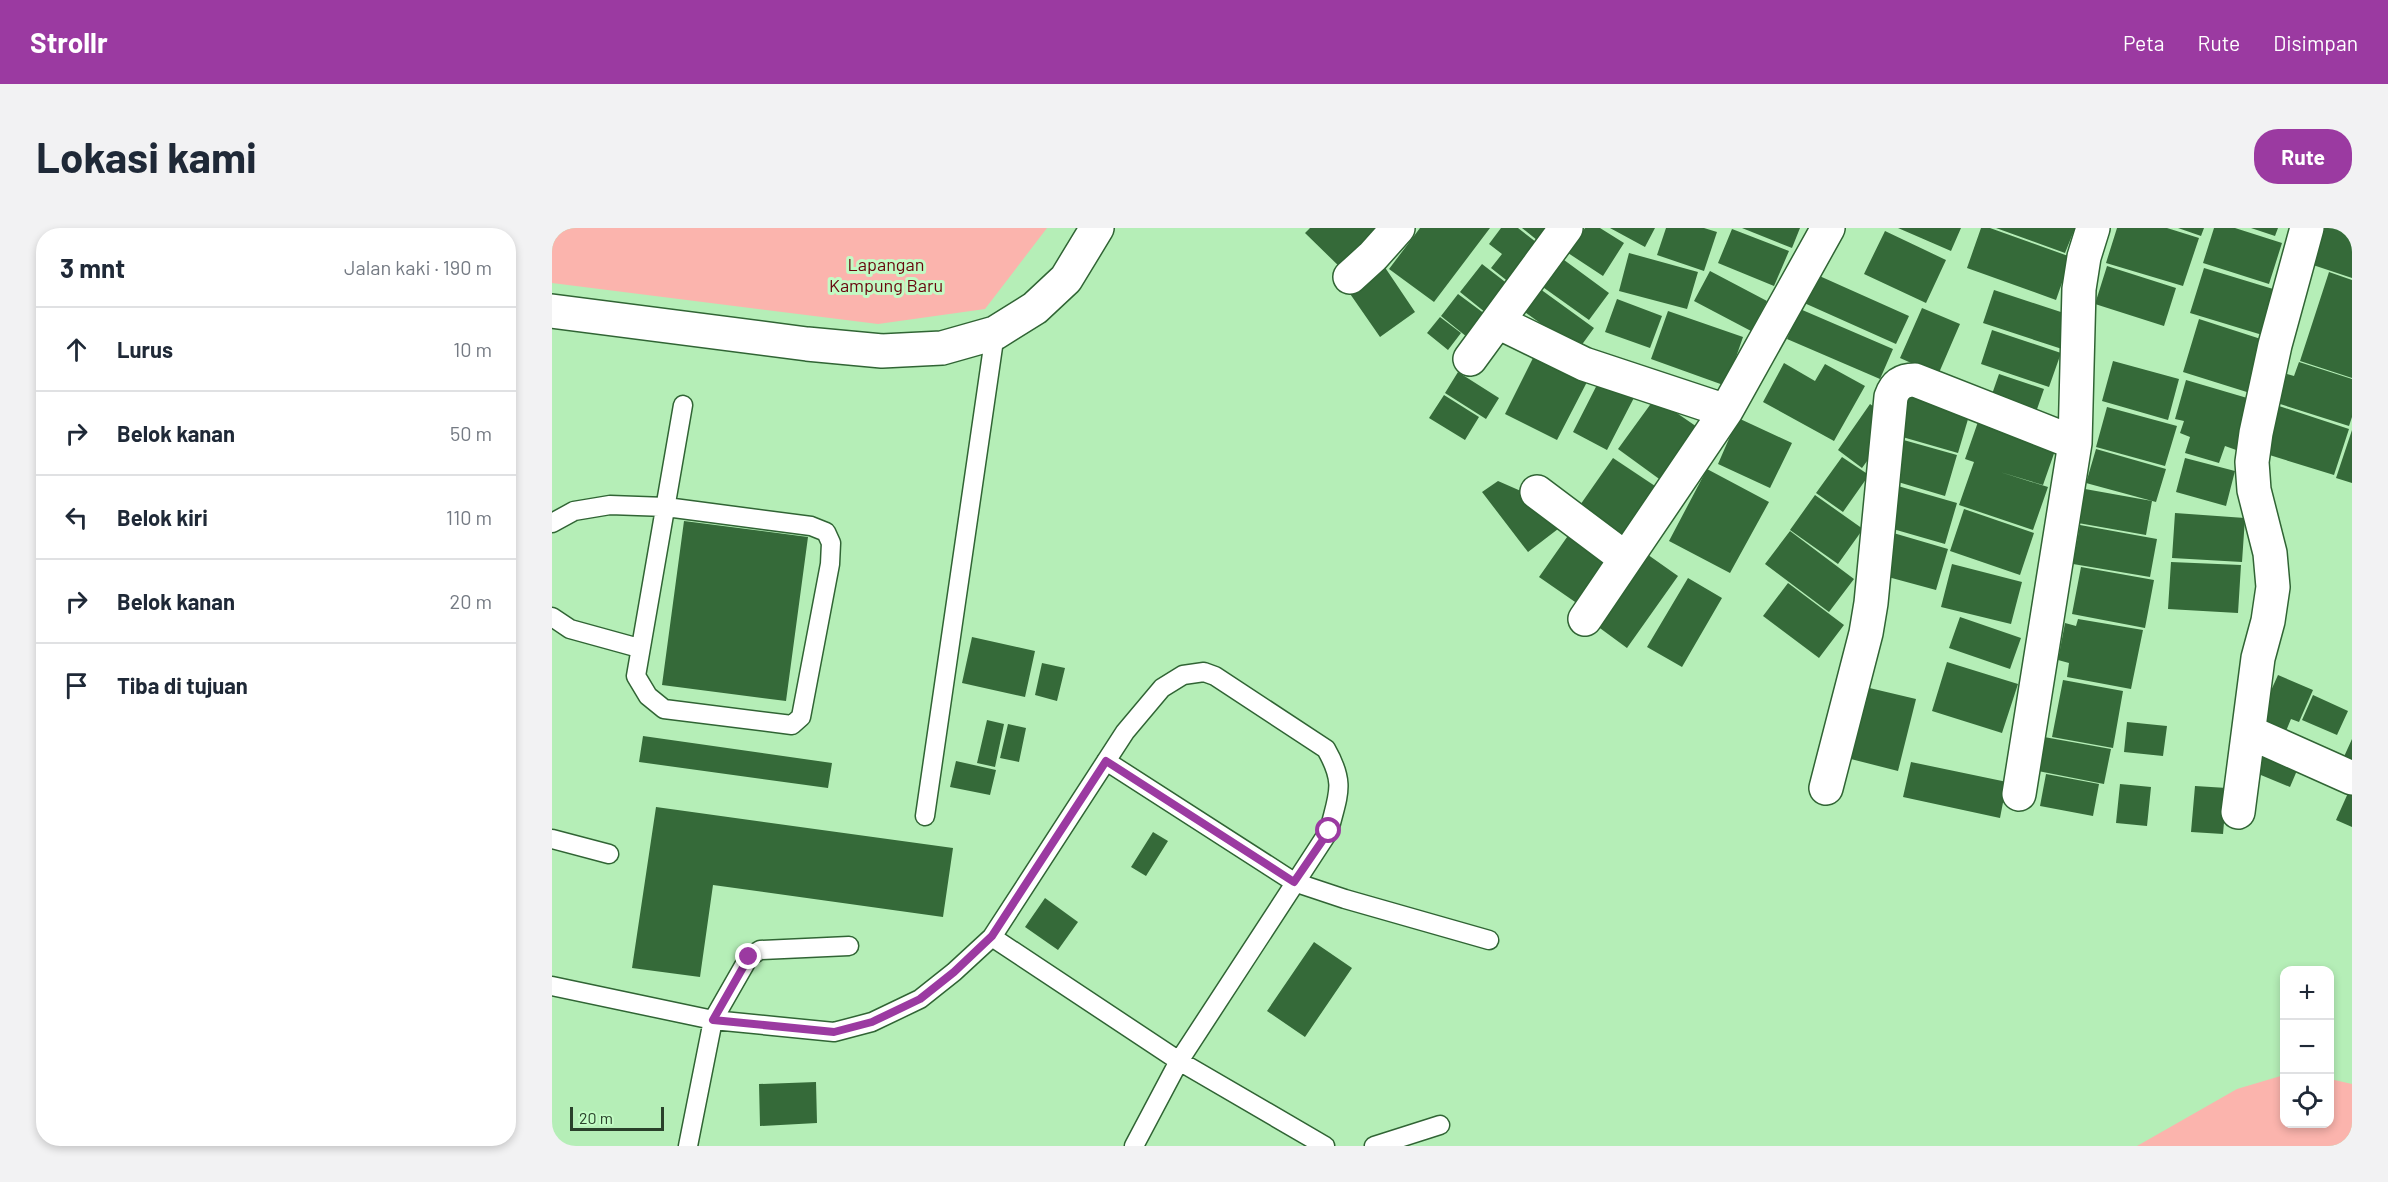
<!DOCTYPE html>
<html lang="id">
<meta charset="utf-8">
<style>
:root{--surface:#fff;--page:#f2f2f3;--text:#1f2937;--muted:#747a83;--line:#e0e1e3;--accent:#9b3aa1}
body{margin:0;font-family:Barlow,sans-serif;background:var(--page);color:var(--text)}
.controls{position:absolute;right:18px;bottom:18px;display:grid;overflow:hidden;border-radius:12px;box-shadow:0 3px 9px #0003}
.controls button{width:54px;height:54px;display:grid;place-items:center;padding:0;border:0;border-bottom:2px solid var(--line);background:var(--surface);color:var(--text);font:30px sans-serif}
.scale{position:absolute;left:18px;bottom:15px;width:94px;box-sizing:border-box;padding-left:6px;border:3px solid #29402a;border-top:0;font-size:16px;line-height:21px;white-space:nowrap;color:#29402a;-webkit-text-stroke:4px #c2fbc4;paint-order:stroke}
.stop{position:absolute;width:18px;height:18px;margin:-14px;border:4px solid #9b3aa1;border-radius:50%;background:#fff}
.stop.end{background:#9b3aa1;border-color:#fff;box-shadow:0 2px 6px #0008}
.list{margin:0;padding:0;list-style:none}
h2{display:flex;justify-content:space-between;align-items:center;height:78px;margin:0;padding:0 24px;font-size:26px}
h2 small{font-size:20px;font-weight:400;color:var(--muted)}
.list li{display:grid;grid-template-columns:39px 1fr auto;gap:18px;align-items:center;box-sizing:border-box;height:84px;padding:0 24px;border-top:2px solid var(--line)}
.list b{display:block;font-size:22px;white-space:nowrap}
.list em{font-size:20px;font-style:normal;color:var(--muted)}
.icon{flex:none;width:33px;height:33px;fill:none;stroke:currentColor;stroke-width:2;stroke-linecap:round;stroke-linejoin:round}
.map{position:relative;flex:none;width:1800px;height:918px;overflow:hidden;border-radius:24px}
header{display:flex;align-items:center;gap:36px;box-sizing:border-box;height:84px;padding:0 30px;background:var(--accent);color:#fff}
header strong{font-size:28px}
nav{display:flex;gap:33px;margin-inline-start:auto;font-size:21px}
.intro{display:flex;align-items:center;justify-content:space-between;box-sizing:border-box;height:144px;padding:0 36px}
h1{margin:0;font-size:42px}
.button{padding:15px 27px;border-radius:24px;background:var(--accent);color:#fff;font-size:21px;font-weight:700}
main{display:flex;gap:36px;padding:0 36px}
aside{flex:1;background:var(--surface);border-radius:24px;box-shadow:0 3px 9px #0003}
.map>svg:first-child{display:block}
.green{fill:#fbb4ad}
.building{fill:#356a39}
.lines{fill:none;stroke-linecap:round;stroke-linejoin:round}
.lane-casing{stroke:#306434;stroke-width:21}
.street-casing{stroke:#306434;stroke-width:36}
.lane{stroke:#fff;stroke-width:18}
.street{stroke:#fff;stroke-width:33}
.route{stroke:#9b3aa1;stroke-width:8}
.labels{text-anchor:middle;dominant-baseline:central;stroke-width:6;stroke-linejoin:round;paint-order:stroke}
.park-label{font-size:18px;fill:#68060d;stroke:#c2fbc4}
</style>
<header>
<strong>Strollr</strong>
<nav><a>Peta</a><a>Rute</a><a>Disimpan</a></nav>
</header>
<div class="intro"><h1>Lokasi kami</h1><a class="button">Rute</a></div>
<main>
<aside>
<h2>3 mnt<small>Jalan kaki · 190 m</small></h2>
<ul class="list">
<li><svg class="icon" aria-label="ahead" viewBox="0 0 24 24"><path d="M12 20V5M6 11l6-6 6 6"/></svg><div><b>Lurus</b></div><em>10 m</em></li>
<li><svg class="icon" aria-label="right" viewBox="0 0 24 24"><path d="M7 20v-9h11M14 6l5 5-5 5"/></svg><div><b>Belok kanan</b></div><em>50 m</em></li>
<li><svg class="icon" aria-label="left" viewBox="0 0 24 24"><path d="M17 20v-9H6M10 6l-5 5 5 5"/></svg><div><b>Belok kiri</b></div><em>110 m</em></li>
<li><svg class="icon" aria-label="right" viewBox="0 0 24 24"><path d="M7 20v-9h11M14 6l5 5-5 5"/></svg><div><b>Belok kanan</b></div><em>20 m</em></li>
<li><svg class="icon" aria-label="arrive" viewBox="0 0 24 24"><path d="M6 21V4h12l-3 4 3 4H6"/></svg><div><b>Tiba di tujuan</b></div></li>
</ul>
</aside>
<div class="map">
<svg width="1800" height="918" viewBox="0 0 1800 918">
<rect width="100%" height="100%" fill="#b5eeb7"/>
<path class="green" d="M0,0H495L433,81L326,96L0,55Z
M1732,847V896H1778V851L1800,856V918H1585L1685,861Z"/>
<path class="building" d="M758,0H825L795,46L753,5Z
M868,0H938L882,74L837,41Z
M949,0H966L993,21L963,59L939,40L950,26L937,16Z
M970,0H1004L991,17Z
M1033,0H1048L1072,15L1051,48L1016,25Z
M1058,0H1103L1093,19Z
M1114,0H1152L1165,4L1152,43L1105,27Z
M1190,0H1248L1240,20Z
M1346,0H1409L1399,23Z
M1429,0H1438L1519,29L1504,72L1415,40Z
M1444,0H1523L1513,25Z
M1565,0H1615L1647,10L1631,58L1554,35Z
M1626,0H1652L1649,8Z
M1662,0H1683L1730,15L1717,56L1651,35Z
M1699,0H1726L1723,8Z
M1773,0H1800V50L1761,37Z
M1180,1L1237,23L1222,58L1166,35Z
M1333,3L1394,32L1374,75L1312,46Z
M1077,25L1146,44L1135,81L1067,63Z
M1008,29L1057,65L1037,92L988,57Z
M830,35L863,84L828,109L794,60Z
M930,36L961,60L939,89L908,64Z
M1555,38L1624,60L1612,98L1543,76Z
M1652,40L1731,64L1717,109L1638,85Z
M1158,43L1215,73L1199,103L1142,73Z
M1777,44L1800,52V150L1748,133Z
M1263,46L1357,88L1344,116L1250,74Z
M984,58L1042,100L1026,122L967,80Z
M1442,62L1521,88L1510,121L1431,95Z
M906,66L933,86L915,109L889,88Z
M1065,71L1110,88L1098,120L1053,104Z
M1370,80L1408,96L1386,147L1348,130Z
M1248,81L1341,121L1328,151L1235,111Z
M1116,83L1191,109L1174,158L1099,131Z
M888,89L909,105L896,122L875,105Z
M1647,91L1715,113L1698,165L1631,144Z
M1440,102L1509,125L1497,159L1429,136Z
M983,126L1036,152L1005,212L953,186Z
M1561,133L1627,151L1616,192L1550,173Z
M1747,134L1800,151V189L1797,198L1725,175L1735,146L1742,148Z
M1232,135L1263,153L1273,136L1313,158L1282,213L1211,174Z
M906,144L947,170L934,191L893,165Z
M1051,145L1086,162L1055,222L1021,204Z
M1447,146L1492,161L1483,187L1438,172Z
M1634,152L1702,172L1687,223L1673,218L1667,235L1633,225L1638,209L1628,205L1632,193L1623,191Z
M1353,162L1419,181L1406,225L1340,206Z
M892,167L927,189L913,212L877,190Z
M1103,170L1148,201L1110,253L1066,221Z
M1318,176L1335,188L1331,211L1310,240L1286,222Z
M1727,178L1797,201L1782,247L1711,225Z
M1555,179L1625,198L1613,238L1544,219Z
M1186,190L1240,215L1218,260L1166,236Z
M1427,191L1505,217L1491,257L1448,244L1496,259L1481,302L1407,277L1422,234L1413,231Z
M1800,202V255L1784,250Z
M1348,211L1405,227L1393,268L1336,251Z
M1544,221L1614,241L1604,274L1534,255Z
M1290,229L1317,247L1291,284L1264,265Z
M1061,230L1106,260L1072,311L1026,280Z
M1633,230L1683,243L1674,278L1624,264Z
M1155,241L1217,274L1178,345L1117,313Z
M946,253L978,267L1006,301L976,324L930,264Z
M1346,258L1405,275L1393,316L1334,299Z
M1533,261L1600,273L1594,307L1526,295Z
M1263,267L1311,301L1286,336L1238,302Z
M1412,281L1482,305L1468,347L1398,323Z
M1623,285L1693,290L1690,334L1620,330Z
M132,293L256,309L234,473L110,457Z
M1528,297L1605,311L1598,349L1521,336Z
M1020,302L1059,330L1026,376L987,349Z
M1238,303L1302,351L1277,384L1213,336Z
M1338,304L1396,321L1384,362L1325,346Z
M1092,324L1126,348L1075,420L1041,395Z
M1619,334L1689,337L1686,385L1616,381Z
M1400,336L1470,354L1459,396L1389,379Z
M1529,339L1602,352L1593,400L1520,386Z
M1136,350L1170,370L1130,439L1095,419Z
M1236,355L1292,397L1267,430L1211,388Z
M1408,389L1469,410L1458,441L1397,420Z
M1526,391L1591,402L1579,461L1515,449L1517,435L1506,432L1513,395L1524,398Z
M420,409L483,423L473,469L410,455Z
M1395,434L1466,456L1450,505L1380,483Z
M490,435L513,440L505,473L483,467Z
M1726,447L1761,462L1747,494L1739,491L1731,510L1703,498Z
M1511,452L1571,463L1561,520L1500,509Z
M1309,458L1364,471L1346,543L1291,529Z
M1761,467L1796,483L1785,507L1750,492Z
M435,492L452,496L443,539L425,535Z
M1575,494L1615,498L1611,528L1572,524Z
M456,496L474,500L467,534L448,530Z
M91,508L280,535L276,560L87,534Z
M1492,509L1559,521L1552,556L1486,543Z
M1800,511V538L1790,533Z
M1715,519L1749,533L1738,559L1704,545Z
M404,533L444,542L438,567L398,559Z
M1359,534L1455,554L1448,590L1351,569Z
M1494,546L1547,556L1541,588L1488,578Z
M1568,556L1599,559L1595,598L1564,595Z
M1800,556V599L1784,592Z
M1643,558L1675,560L1671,606L1639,604Z
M104,579L401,620L391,689L161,657L148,749L80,740Z
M601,604L616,613L594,648L579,639Z
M493,670L526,694L506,722L473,699Z
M762,714L800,740L753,809L715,783Z
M264,854L265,895L208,898L207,856Z"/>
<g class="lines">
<g class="lane-casing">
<path id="lane" d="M0,295L22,283L58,277L114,279L259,298L274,304L279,315L278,336L249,489L240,497L112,481L96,468L84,448L131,177
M0,389L18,401L87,420
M554,533L742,654L793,671L937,712
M373,588L443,105
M0,611L57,626
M440,709L627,833L773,918
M0,758L161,792L282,804L320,794L368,771L402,744L440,709L573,504L610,460L631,447L652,444L663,448L774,521C794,556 786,566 777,603L627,833L582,918
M136,918L161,792L197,729L208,722L297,718
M822,918L888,897"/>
</g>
<g class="street-casing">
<path id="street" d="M798,49L821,28L846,0
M0,83L255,116L330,123L390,120L443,105L483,80L514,51L545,0
M946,94L1032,136L1174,183
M918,131L1014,0
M985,264L1073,330
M1033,391L1174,183L1276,0
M1697,504L1800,550
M1274,560L1314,405L1319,375L1339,169C1343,157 1350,152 1363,152L1523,215
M1467,566L1523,215L1527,61L1532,29L1541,0
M1686,584L1706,430L1716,393L1721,359L1718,325L1702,262L1700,234L1704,205L1723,117L1755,0"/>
</g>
<use href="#lane" class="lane"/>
<use href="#street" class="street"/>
</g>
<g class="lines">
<path class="route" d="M197,729L161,792L282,804L320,794L368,771L402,744L440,708L554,533L742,654L777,603"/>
</g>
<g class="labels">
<g class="park-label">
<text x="334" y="36">Lapangan<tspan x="334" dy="21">Kampung Baru</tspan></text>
</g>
</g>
</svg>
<div class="controls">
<button>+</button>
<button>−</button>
<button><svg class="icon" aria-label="locate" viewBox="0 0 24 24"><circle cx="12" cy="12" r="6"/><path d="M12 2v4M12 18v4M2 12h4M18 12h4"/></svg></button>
</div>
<div class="scale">20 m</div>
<div class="stop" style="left:777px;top:603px"></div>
<div class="stop end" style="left:197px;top:729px"></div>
</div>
</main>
